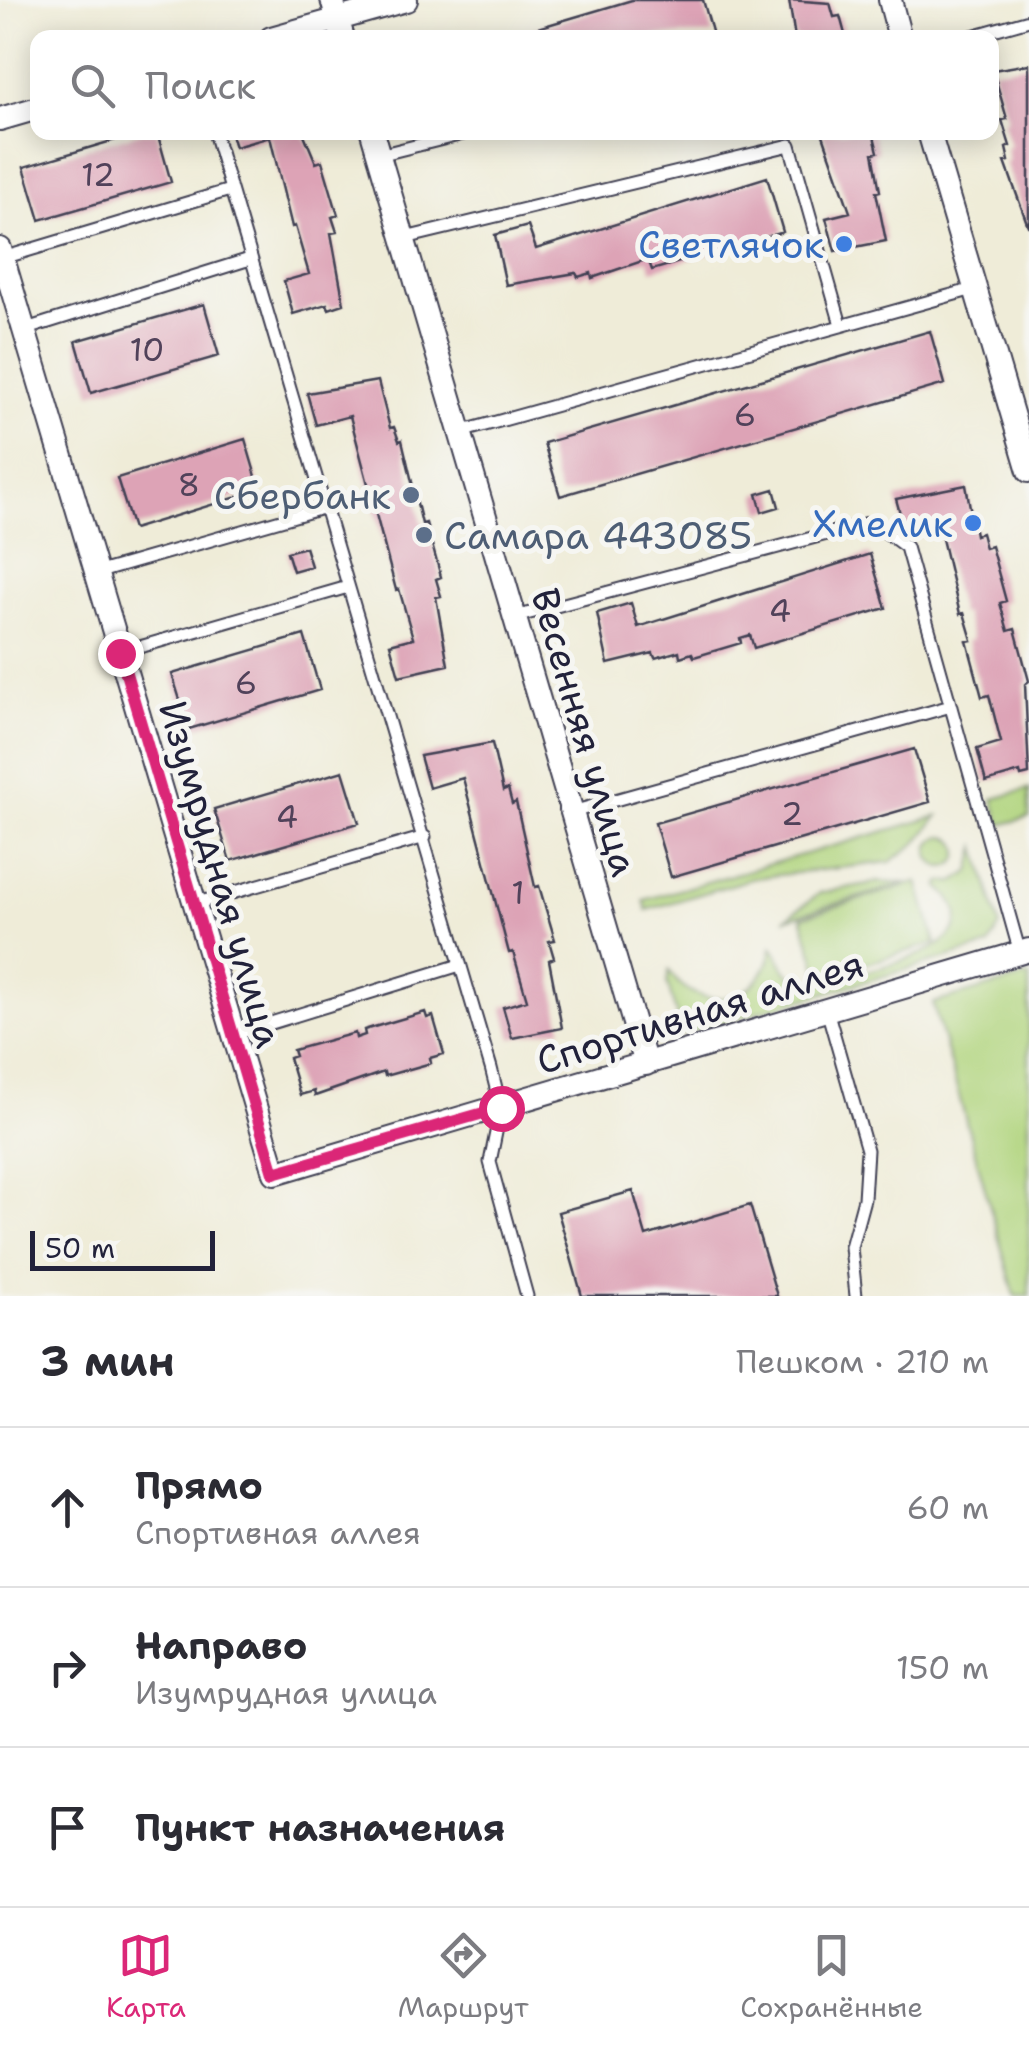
<!DOCTYPE html>
<html lang="ru">
<meta charset="utf-8">
<style>
:root{--surface:#fff;--page:#f7f7f7;--text:#2b2b33;--muted:#7c7c81;--line:#e1e1e2;--accent:#db2777}
body{margin:0;font-family:"Shantell Sans",sans-serif;background:var(--page);color:var(--text)}
.scale{position:absolute;left:30px;bottom:25px;width:185px;box-sizing:border-box;padding-left:10px;border:5px solid #22223b;border-top:0;font-size:28px;line-height:35px;white-space:nowrap;color:#22223b;-webkit-text-stroke:8px #f6f6f2;paint-order:stroke}
.stop{position:absolute;width:30px;height:30px;margin:-22px;border:8px solid #db2777;border-radius:50%;background:#fff}
.stop.end{background:#db2777;border-color:#fff;box-shadow:0 2px 10px #0008}
.list{margin:0;padding:0;list-style:none}
h2{display:flex;justify-content:space-between;align-items:center;height:130px;margin:0;padding:0 40px;font-size:42px}
h2 small{font-size:32px;font-weight:400;color:var(--muted)}
.list li{display:grid;grid-template-columns:65px 1fr auto;gap:30px;align-items:center;box-sizing:border-box;height:160px;padding:0 40px;border-top:2px solid var(--line)}
.list b{display:block;font-size:38px;white-space:nowrap}
.list p{margin:0;font-size:32px;white-space:nowrap;color:var(--muted)}
.list em{font-size:32px;font-style:normal;color:var(--muted)}
.icon{flex:none;width:55px;height:55px;fill:none;stroke:currentColor;stroke-width:2;stroke-linecap:round;stroke-linejoin:round}
.map{position:relative;flex:none;width:1029px;height:1296px;overflow:hidden}
.search{position:absolute;background:var(--surface);box-shadow:0 5px 25px #0003;left:30px;right:30px;top:30px;height:110px;display:flex;align-items:center;gap:25px;box-sizing:border-box;padding:0 35px;border-radius:20px;color:var(--muted);font-size:38px}
.sheet{height:610px;background:var(--surface)}
nav{display:flex;justify-content:space-around;align-items:center;box-sizing:border-box;height:140px;border-top:2px solid var(--line);background:var(--surface);font-size:28px;color:var(--muted)}
nav a{display:grid;justify-items:center;gap:5px}
nav .on{color:var(--accent)}
.map>svg:first-child{display:block}
.green{fill:#b0d47d;stroke:#697b5c;stroke-width:2.5}
.building{fill:#dda3b6}
.lines{fill:none;stroke-linecap:round;stroke-linejoin:round}
.lane-casing{stroke:#414053;stroke-width:15}
.street-casing{stroke:#414053;stroke-width:26}
.lane{stroke:#fff;stroke-width:11}
.street{stroke:#fff;stroke-width:22}
.route{stroke:#db2777;stroke-width:12}
.shop-dot{fill:#3f7fe0;stroke:#f6f6f2;stroke-width:4}
.service-dot{fill:#5c6f8a;stroke:#f6f6f2;stroke-width:4}
.labels{text-anchor:middle;dominant-baseline:central;stroke-width:10;stroke-linejoin:round;paint-order:stroke}
.number-label{font-size:32px;fill:#51425a}
.shop-label{font-size:38px;fill:#366cbe;stroke:#f6f6f2;text-anchor:end}
.service-label{font-size:38px;fill:#4e5e75;stroke:#f6f6f2;text-anchor:end}
.street-label{font-size:38px;fill:#22223b;stroke:#f6f6f2}
</style>
<div class="map">
<svg width="1029" height="1296" viewBox="0 0 1029 1296">
<rect width="100%" height="100%" fill="#f6f6f2"/>
<filter id="ink" filterUnits="userSpaceOnUse"><feTurbulence type="fractalNoise" baseFrequency=".01" numOctaves="2"/><feDisplacementMap in="SourceGraphic" scale="20" xChannelSelector="R" yChannelSelector="G"/><feConvolveMatrix kernelMatrix="1 2 1 2 8 2 1 2 1" color-interpolation-filters="sRGB"/></filter>
<filter id="wash" filterUnits="userSpaceOnUse"><feTurbulence type="fractalNoise" baseFrequency=".0048" numOctaves="4" result="noise"/><feDisplacementMap in="SourceGraphic" scale="40" xChannelSelector="R" yChannelSelector="G"/><feGaussianBlur stdDeviation="2.25" result="paint"/><feColorMatrix in="noise" values="0 0 0 0 0 0 0 0 0 0 0 0 0 0 0 0 0 1.4 0 .05"/><feComposite in="paint" operator="in"/></filter>
<g filter="url(#wash)">
<rect width="100%" height="100%" fill="#efecd8"/>
<path class="green" d="M1029,789V817L1001,825L993,799Z
M938,816L917,843L890,862L754,878L647,910L644,900Z
M929 852a15 15 0 1 1 30 0a15 15 0 1 1-30 0Z
M977,847L1000,926L989,946L682,1034L667,982L669,971C700,1018 765,1001 772,947C781,956 781,973 799,980C824,989 858,973 882,967C917,957 993,935 939,887L941,882H954L971,871Z
M878,882L907,883L785,919L820,893Z
M918,882L936,943L820,977L802,917Z
M1029,976V1296H1015L933,1003Z"/>
<g id="blocks">
<path class="building" d="M632,0H703L713,35L504,38Z
M789,0L830,3L834,17L840,16L846,38H795Z
M1029,64V226H1028L1005,162L1009,161L1006,148L1010,146L1002,120L1007,119L993,70Z
M142,132H157L171,182L40,220L24,167Z
M230,132H303L316,163L322,161L338,215L332,217L337,232L331,233L344,304L329,309L327,304L293,314L284,281L309,274L295,226L292,227L270,137L235,147Z
M822,132H873L878,152L873,153L880,191L876,192L886,241L835,251L826,218L850,212Z
M767,177L783,232L652,270L648,259L592,278L591,273L578,277L576,273L506,285L495,235L528,226L536,249Z
M204,304L219,356L91,393L76,341Z
M930,331L945,384L560,496L544,443Z
M378,381L390,428L394,427L399,441L402,440L422,524L426,523L441,577L436,579L441,596L436,597L448,665L399,676L390,644L413,638L399,589L396,590L350,416L316,425L307,393Z
M245,439L260,490L133,529L117,478Z
M966,485L975,535L981,533L985,548L991,546L1006,601L1000,603L1008,631L1015,629L1029,681L1025,684L1029,774L1021,776L1020,772L986,782L977,749L1001,742L989,695L982,697L967,641L972,640L964,613L960,614L938,522L905,531L896,499Z
M774,489L779,507L762,512L757,494Z
M305,547L311,566L293,571L287,552Z
M870,554L886,608L754,648L750,635L740,638L741,643L694,657L692,653L680,657L679,651L655,658L653,653L608,664L597,613L631,603L638,627Z
M304,635L320,690L189,729L172,674Z
M492,743L503,791L508,789L512,804L516,802L535,887L539,886L555,940L549,941L554,958L549,960L562,1028L512,1038L503,1007L527,1000L513,952L509,953L463,778L429,788L420,756Z
M914,749L930,802L671,877L655,823Z
M343,771L359,823L230,861L214,809Z
M425,1012L427,1018L433,1016L444,1054L430,1058L431,1063L385,1076L384,1072L315,1096L314,1091L300,1095L289,1058L295,1056L293,1050L355,1033L356,1038L365,1035L364,1030Z
M633,1191L646,1236L750,1205L777,1296H582L558,1212Z"/>
</g>
</g>
<g filter="url(#ink)">
<use href="#blocks" fill-opacity="0" stroke="#414053" stroke-width="2.5"/>
<g class="lines">
<g class="lane-casing">
<path id="lane" d="M965,38L1029,20
M214,132L491,1068L501,1108L490,1162L527,1296
M379,155L471,132
M405,238L790,145L841,325
M3,258L230,190
M23,330L250,259
M460,432L977,288
M96,573L326,507
M515,617L872,522L906,547L1020,953
M119,653L348,587
M572,812L951,706
M194,904L425,837
M827,1010L867,1150L864,1199L851,1247L856,1296
M232,1035L460,965"/>
</g>
<g class="street-casing">
<path id="street" d="M332,0L343,38
M890,0L900,38
M271,38L406,0
M0,119L38,108
M372,132L646,1064
M929,132L1029,471
M0,249L275,1173L1029,950"/>
</g>
<use href="#lane" class="lane"/>
<use href="#street" class="street"/>
</g>
</g>
<g class="lines" filter="url(#ink)">
<path class="route" d="M120,653L274,1173L501,1108"/>
</g>
<g class="shop-dot">
<circle cx="844" cy="244" r="10"/>
<circle cx="973" cy="523" r="10"/>
</g>
<g class="service-dot">
<circle cx="411" cy="495" r="10"/>
<circle cx="424" cy="535" r="10"/>
</g>
<g class="labels">
<g class="number-label">
<text x="98" y="174">12</text>
<text x="147" y="349">10</text>
<text x="745" y="414">6</text>
<text x="189" y="484">8</text>
<text x="780" y="610">4</text>
<text x="246" y="682">6</text>
<text x="792" y="813">2</text>
<text x="287" y="816">4</text>
<text x="518" y="892">1</text>
</g>
<g class="shop-label">
<text x="824" y="244">Светлячок</text>
<text x="953" y="523">Хмелик</text>
</g>
<g class="service-label">
<text x="391" y="495">Сбербанк</text>
<text x="444" y="535" text-anchor="start">Самара 443085</text>
</g>
<g class="street-label">
<text transform="translate(585 732) rotate(74)">Весенняя улица</text>
<text transform="translate(221 874) rotate(74)">Изумрудная улица</text>
<text transform="translate(700 1012) rotate(-17)">Спортивная аллея</text>
</g>
</g>
</svg>
<div class="scale">50 m</div>
<div class="stop" style="left:501px;top:1108px"></div>
<div class="stop end" style="left:120px;top:653px"></div>
<div class="search"><svg class="icon" aria-label="search" viewBox="0 0 24 24"><circle cx="10" cy="10" r="6"/><path d="M15 15l6 6"/></svg>Поиск</div>
</div>
<section class="sheet">
<h2>3 мин<small>Пешком · 210 m</small></h2>
<ul class="list">
<li><svg class="icon" aria-label="ahead" viewBox="0 0 24 24"><path d="M12 20V5M6 11l6-6 6 6"/></svg><div><b>Прямо</b><p>Спортивная аллея</p></div><em>60 m</em></li>
<li><svg class="icon" aria-label="right" viewBox="0 0 24 24"><path d="M7 20v-9h11M14 6l5 5-5 5"/></svg><div><b>Направо</b><p>Изумрудная улица</p></div><em>150 m</em></li>
<li><svg class="icon" aria-label="arrive" viewBox="0 0 24 24"><path d="M6 21V4h12l-3 4 3 4H6"/></svg><div><b>Пункт назначения</b></div></li>
</ul>
</section>
<nav>
<a class="on"><svg class="icon" aria-label="map" viewBox="0 0 24 24"><path d="M3 6l6-2 6 2 6-2v14l-6 2-6-2-6 2zM9 4v14M15 6v14"/></svg>Карта</a>
<a><svg class="icon" aria-label="directions" viewBox="0 0 24 24"><path d="M12 3l9 9-9 9-9-9zM9 14v-3h6M13 9l2 2-2 2"/></svg>Маршрут</a>
<a><svg class="icon" aria-label="saved" viewBox="0 0 24 24"><path d="M7 4h10v16l-5-4-5 4z"/></svg>Сохранённые</a>
</nav>
